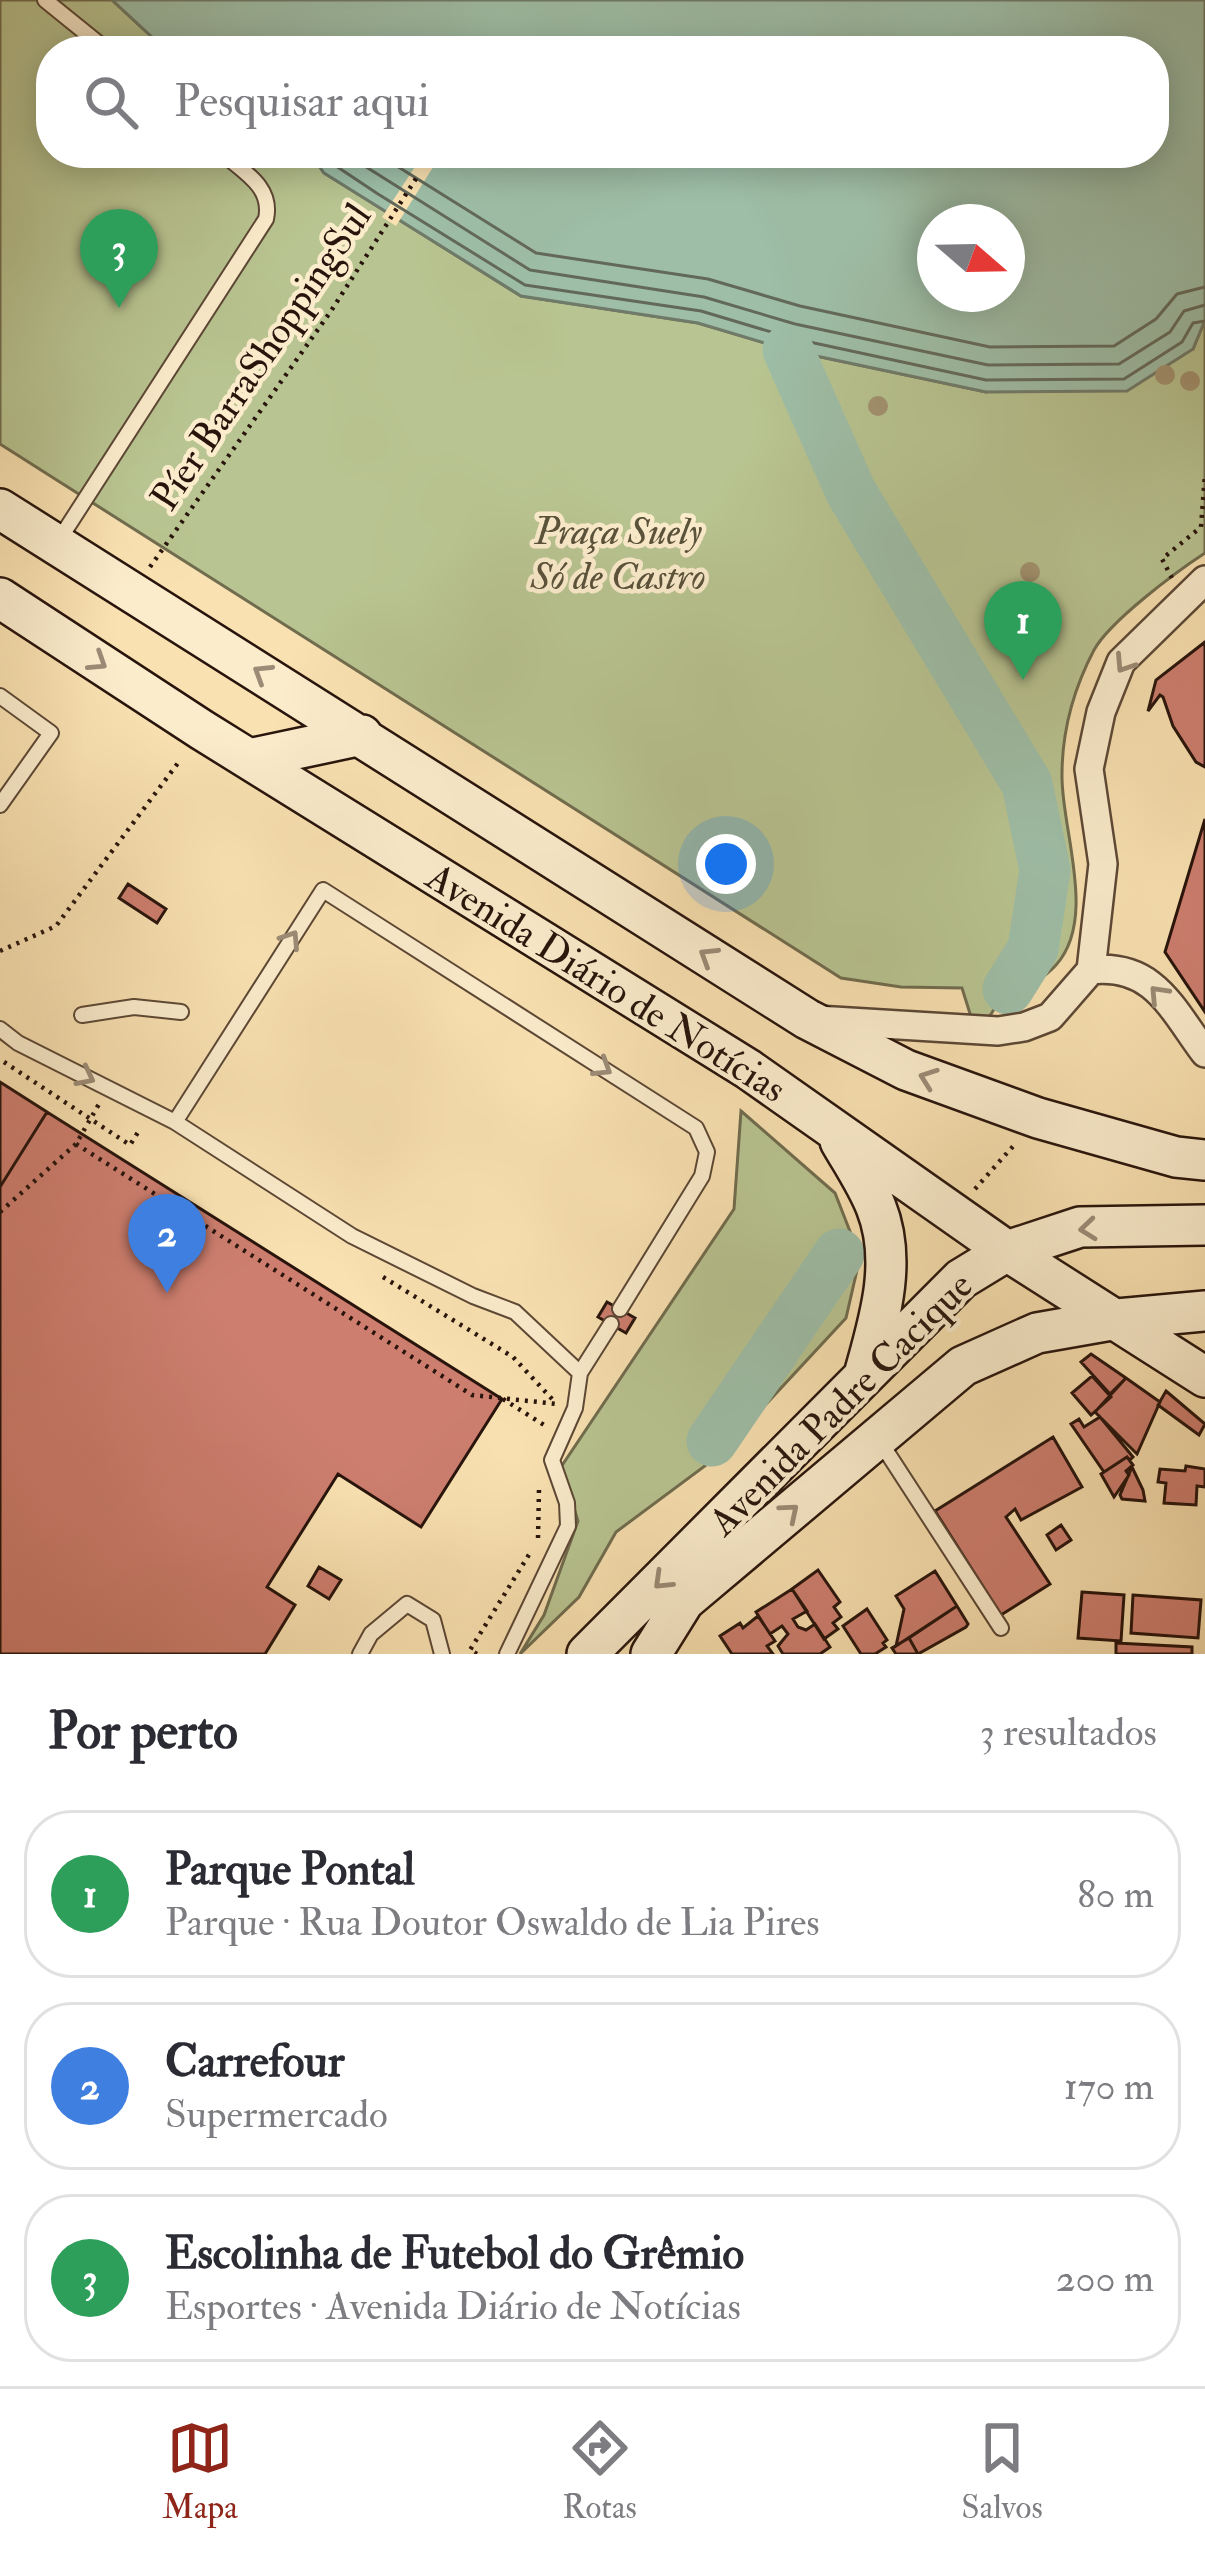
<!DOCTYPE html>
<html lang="pt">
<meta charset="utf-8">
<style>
:root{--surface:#fff;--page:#f2f2f3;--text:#2b2b33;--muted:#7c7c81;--line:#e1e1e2;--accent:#8f2418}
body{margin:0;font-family:"IM FELL Double Pica",serif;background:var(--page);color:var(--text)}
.compass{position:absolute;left:917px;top:204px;width:108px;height:108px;border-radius:50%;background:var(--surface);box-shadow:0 6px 30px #0003;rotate:110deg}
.you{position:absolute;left:726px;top:864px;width:42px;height:42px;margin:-30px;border:9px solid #fff;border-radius:50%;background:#1a73e8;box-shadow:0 0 0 18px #1a73e833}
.badge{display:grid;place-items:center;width:78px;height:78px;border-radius:50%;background:var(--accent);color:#fff;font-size:39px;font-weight:700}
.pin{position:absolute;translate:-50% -99px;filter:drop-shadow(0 3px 6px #0008)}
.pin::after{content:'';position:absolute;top:63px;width:42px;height:36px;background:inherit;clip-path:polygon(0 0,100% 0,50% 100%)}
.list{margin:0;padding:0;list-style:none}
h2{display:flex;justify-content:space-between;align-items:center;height:156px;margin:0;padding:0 48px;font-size:51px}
h2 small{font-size:39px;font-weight:400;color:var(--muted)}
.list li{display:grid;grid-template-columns:78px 1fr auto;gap:36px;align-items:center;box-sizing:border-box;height:168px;margin:0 24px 24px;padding:0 24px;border:3px solid var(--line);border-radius:48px}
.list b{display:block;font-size:45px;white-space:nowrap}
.list p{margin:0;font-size:39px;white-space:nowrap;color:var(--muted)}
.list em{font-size:39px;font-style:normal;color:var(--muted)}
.icon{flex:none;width:66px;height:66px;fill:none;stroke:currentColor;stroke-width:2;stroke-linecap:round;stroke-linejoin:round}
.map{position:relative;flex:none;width:1205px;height:1654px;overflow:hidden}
.search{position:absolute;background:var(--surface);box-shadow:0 6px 30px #0003;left:36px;right:36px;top:36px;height:132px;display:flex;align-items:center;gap:30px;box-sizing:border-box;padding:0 42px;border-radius:48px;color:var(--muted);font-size:45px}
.sheet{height:732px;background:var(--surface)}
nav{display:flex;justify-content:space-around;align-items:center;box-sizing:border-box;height:168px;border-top:3px solid var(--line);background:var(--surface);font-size:33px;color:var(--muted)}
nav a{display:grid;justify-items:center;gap:6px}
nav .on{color:var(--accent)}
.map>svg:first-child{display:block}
.green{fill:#b8c491;stroke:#706c4e;stroke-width:3}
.water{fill:#9ebea7;stroke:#6f7a69;stroke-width:3;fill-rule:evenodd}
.pier{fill:#f9e1b1}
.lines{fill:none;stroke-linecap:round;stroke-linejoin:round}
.shore{stroke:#63695a;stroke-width:3}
.river{stroke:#9ebea7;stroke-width:51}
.building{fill:#cd7e6f;stroke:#28140c;stroke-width:3}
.lane-casing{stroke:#5c4735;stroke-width:18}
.street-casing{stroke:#5c4735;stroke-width:32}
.secondary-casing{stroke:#28140c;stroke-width:44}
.path{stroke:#28140c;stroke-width:4.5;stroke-dasharray:3 6;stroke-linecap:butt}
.lane{stroke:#fbeccc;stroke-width:14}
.street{stroke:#fbeccc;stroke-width:27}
.secondary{stroke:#fbeccc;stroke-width:39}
.tree{fill:#a29270}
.oneway{stroke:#9c8b76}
.labels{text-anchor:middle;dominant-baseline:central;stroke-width:9;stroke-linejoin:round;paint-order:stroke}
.street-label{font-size:39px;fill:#28140c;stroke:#fbeccc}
.park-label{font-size:39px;font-style:italic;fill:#5a523b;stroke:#fbeccc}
</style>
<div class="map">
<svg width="1205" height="1654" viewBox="0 0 1205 1654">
<rect width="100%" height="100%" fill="#f9e1b1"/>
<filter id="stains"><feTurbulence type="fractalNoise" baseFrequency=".00167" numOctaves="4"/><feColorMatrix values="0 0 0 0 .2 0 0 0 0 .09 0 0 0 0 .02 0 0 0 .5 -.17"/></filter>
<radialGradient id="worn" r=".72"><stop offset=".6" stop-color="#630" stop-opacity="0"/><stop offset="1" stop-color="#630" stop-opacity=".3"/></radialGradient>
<path class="green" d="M0,0H112L167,51H51V153H310L324,173L521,296L698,323L788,350L986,392L1193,349L1205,320V553C1176,572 1110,621 1094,650C1073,690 1062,730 1062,775C1061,829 1098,918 1056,965C1048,974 1037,981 1028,989H1007L977,1036L962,988L901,987L841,978L0,444Z
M741,1111L835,1193L860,1257L846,1318L717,1457L616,1532L579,1597L520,1654L544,1615L578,1521L561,1467L734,1209Z"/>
<path class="water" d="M112,0H1205V320L1193,349L1127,391L986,392L788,350L698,323L521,296L324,173L310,153H1154V51H167ZM935,222H1007V294H935Z"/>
<path class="pier" d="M424,153H442L396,226L382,217Z"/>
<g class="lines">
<path class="shore" d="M325,153L333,164L378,194L525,285L701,311L791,338L986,380L1124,379L1182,342L1193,323L1205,321
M344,153L530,270L704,297L795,324L988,365L1119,364L1170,332L1184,311L1205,305
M376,153L536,253L708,279L800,306L990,347L1114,346L1156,319L1177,294L1205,287"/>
<path class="river" d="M788,350L851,492L1027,784L1045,870L1033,949L1008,989
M712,1441L839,1254"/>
</g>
<path class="building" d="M1205,642V767L1196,762L1173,726L1163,697L1160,695L1148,711L1156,680Z
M1205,819V1012L1165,952Z
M128,884L166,909L157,923L119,898Z
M0,1082L47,1112L0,1187Z
M47,1112L502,1399L421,1527L338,1474L267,1587L295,1605L265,1654H0V1187Z
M607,1302L635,1318L626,1333L598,1317Z
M1091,1354L1126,1378L1110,1394L1081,1362Z
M1092,1376L1111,1397L1091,1415L1072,1393Z
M1126,1378L1160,1402L1137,1454L1095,1412Z
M1166,1391L1205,1424L1199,1435L1158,1405Z
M1100,1417L1133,1457L1130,1460L1127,1457L1104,1472L1071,1424L1079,1419L1084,1427Z
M1053,1437L1082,1487L1021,1520L1015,1509L1006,1517L1050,1584L1001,1615L935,1511Z
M1127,1457L1133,1465L1126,1471L1129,1475L1114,1497L1101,1474Z
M1186,1466L1205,1469V1487L1197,1486L1196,1505L1164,1503L1166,1483L1158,1482L1160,1469L1185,1471Z
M1132,1467L1143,1490L1145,1501L1122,1499L1120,1495Z
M1061,1525L1071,1540L1056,1550L1047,1535Z
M319,1567L341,1580L329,1599L308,1586Z
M818,1570L840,1602L834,1607L841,1617L833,1623L838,1629L824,1639L792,1589Z
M935,1571L957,1606L896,1646L904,1609L896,1596Z
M792,1589L807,1611L793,1619L798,1627L806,1630L815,1624L830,1647L820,1654H783L778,1646L788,1634L782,1626L770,1634L756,1612Z
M1082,1592L1124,1595L1121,1641L1078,1638Z
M1133,1595L1201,1600L1198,1638L1131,1633Z
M957,1606L968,1624L966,1627L918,1654L909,1638Z
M867,1609L887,1640L883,1643L886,1647L875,1654H861L843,1626Z
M758,1616L775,1641L767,1646L773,1654H732L720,1636L740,1623L743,1628Z
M909,1638L918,1654H896L892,1648Z
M1116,1643L1192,1647V1654H1116Z"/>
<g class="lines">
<g class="lane-casing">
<path id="lane" d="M45,0L108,51
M59,540L266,219C273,187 244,172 222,153
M0,696L51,733L0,805
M82,1015L134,1007L181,1012
M0,1029L18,1043L175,1122L352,1236L473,1296L515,1312L580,1373
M175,1122L323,890L696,1128L707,1152L702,1176L620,1309
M881,1443L1001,1628
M360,1654L371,1634L407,1604L433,1620L442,1654
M507,1654L568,1526L567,1503L552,1460L575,1408L580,1373L611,1324"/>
</g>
<g class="street-casing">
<path id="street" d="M1091,970C1154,963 1172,1009 1205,1053
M817,1020L998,1031L1024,1027L1050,1017L1091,970L1103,864L1089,769L1101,712L1121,662L1205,580"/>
</g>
<g class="secondary-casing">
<path id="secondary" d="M0,509L807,1019L906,1070L1038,1118L1176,1157L1205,1160
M0,598L202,730L748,1069L1007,1251L1205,1377
M249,759L362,735
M840,1141C852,1162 867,1184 876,1207C898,1262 879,1321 864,1375
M587,1654L961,1279L1007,1251L1080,1227L1205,1225
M651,1654L684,1601L963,1366L1037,1333L1117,1319L1205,1311"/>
</g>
<path class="path" d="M150,567L331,311L417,177
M1172,578L1162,559L1201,527L1205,474
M0,951L56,926L181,759
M4,1062L130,1145L140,1129
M76,1144L472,1395L557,1404
M975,1189L1015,1144
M0,1212L76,1144L99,1104
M383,1277L513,1357L553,1400
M503,1399L544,1425
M538,1538L539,1489
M477,1654L470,1650L530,1553"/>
<use href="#lane" class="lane"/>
<use href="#street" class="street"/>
<use href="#secondary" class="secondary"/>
</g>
<g class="tree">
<circle cx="1165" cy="375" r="10"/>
<circle cx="1190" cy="381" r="10"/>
<circle cx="878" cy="406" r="10"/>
<circle cx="1030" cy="572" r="10"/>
<circle cx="1005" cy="621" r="10"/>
</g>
<defs><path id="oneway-chevron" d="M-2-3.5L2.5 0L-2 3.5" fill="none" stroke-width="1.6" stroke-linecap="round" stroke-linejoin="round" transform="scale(3)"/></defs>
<g class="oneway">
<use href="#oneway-chevron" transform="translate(98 662) rotate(33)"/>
<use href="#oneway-chevron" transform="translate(1124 664) rotate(123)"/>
<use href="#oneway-chevron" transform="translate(262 673) rotate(-148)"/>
<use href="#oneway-chevron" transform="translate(291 939) rotate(-57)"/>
<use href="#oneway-chevron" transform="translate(708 956) rotate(-148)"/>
<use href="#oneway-chevron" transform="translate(1158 994) rotate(-133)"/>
<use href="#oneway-chevron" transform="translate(603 1068) rotate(32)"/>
<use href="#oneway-chevron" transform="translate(86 1077) rotate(27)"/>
<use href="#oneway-chevron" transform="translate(928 1078) rotate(-160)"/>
<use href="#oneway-chevron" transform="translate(1088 1229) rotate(174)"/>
<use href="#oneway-chevron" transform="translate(790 1512) rotate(-40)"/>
<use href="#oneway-chevron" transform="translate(662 1581) rotate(136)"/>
</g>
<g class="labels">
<g class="street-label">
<text transform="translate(261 357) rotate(-56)">Píer BarraShoppingSul</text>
<text transform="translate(606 983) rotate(32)">Avenida Diário de Notícias</text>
<text transform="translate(841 1404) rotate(-45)">Avenida Padre Cacique</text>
</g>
<g class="park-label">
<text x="618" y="531">Praça Suely<tspan x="618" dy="45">Só de Castro</tspan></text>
</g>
</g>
<rect width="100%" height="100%" filter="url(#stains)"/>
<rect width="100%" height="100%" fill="url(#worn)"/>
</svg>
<svg class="compass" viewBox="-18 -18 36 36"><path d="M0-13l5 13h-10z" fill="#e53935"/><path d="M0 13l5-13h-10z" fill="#7c7c81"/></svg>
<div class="you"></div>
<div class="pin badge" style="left:1023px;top:680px;background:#2e9e5b">1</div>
<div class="pin badge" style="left:167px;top:1293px;background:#3f7fe0">2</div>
<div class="pin badge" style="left:119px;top:308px;background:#2e9e5b">3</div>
<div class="search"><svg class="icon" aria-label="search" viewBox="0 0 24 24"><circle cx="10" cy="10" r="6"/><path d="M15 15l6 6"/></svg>Pesquisar aqui</div>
</div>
<section class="sheet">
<h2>Por perto<small>3 resultados</small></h2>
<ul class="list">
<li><span class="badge" style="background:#2e9e5b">1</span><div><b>Parque Pontal</b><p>Parque · Rua Doutor Oswaldo de Lia Pires</p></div><em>80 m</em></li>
<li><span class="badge" style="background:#3f7fe0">2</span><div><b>Carrefour</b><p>Supermercado</p></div><em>170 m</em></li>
<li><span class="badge" style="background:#2e9e5b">3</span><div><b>Escolinha de Futebol do Grêmio</b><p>Esportes · Avenida Diário de Notícias</p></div><em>200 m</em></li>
</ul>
</section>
<nav>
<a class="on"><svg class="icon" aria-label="map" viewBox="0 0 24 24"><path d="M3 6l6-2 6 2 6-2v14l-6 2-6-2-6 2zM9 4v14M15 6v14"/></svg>Mapa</a>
<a><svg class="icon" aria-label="directions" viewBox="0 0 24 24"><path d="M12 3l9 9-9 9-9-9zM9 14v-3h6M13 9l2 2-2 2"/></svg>Rotas</a>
<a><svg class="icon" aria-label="saved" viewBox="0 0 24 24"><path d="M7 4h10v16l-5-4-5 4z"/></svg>Salvos</a>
</nav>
